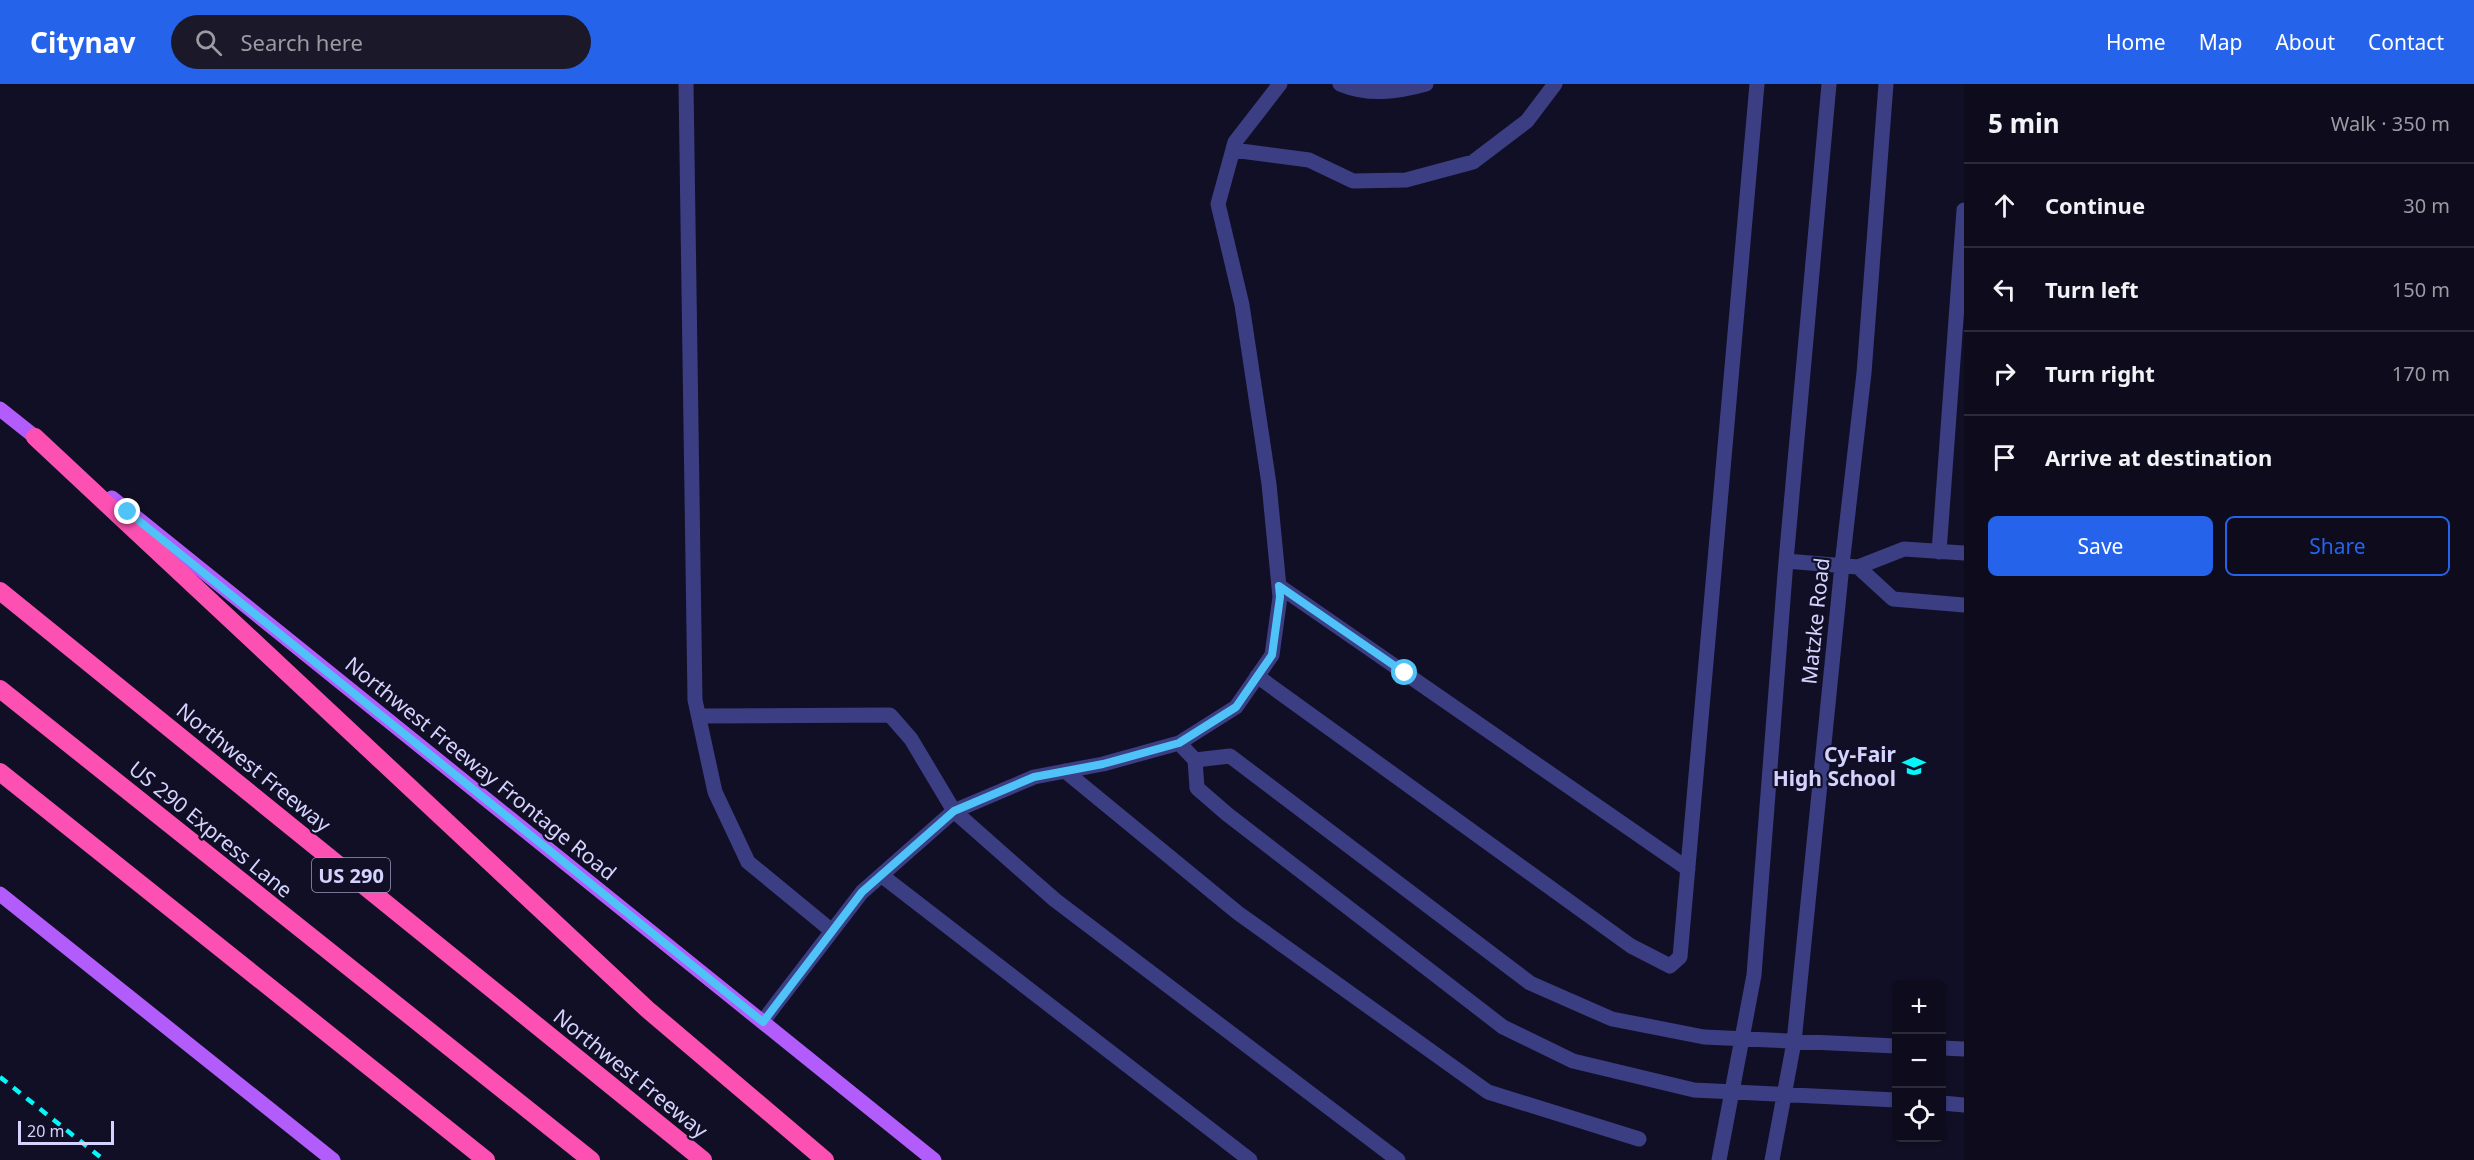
<!DOCTYPE html>
<meta charset="utf-8">
<style>
:root{--surface:#0d0b1c;--page:#1b1929;--text:#f1f3f6;--muted:#9a9ba3;--line:#2d2b3b;--accent:#2563eb}
body{margin:0;font-family:"Noto Sans",sans-serif;background:var(--page);color:var(--text)}
.controls{position:absolute;right:18px;bottom:18px;display:grid;overflow:hidden;border-radius:9px;box-shadow:0 2px 4px #0004}
.controls button{width:54px;height:54px;display:grid;place-items:center;padding:0;border:0;border-bottom:2px solid var(--line);background:var(--surface);color:var(--text);font:30px sans-serif}
.scale{position:absolute;left:18px;bottom:15px;width:96px;box-sizing:border-box;padding-left:6px;border:3px solid #d4d3fe;border-top:0;font-size:16px;line-height:21px;white-space:nowrap;color:#d4d3fe;-webkit-text-stroke:4px #110f25;paint-order:stroke}
.stop{position:absolute;width:18px;height:18px;margin:-14px;border:4px solid #4fc3f7;border-radius:50%;background:#fff}
.stop.end{background:#4fc3f7;border-color:#fff;box-shadow:0 2px 6px #0008}
.list{margin:0;padding:0;list-style:none}
h2{display:flex;justify-content:space-between;align-items:center;height:78px;margin:0;padding:0 24px;font-size:26px}
h2 small{font-size:20px;font-weight:400;color:var(--muted)}
.list li{display:grid;grid-template-columns:39px 1fr auto;gap:18px;align-items:center;box-sizing:border-box;height:84px;padding:0 24px;border-top:2px solid var(--line)}
.list b{display:block;font-size:22px;white-space:nowrap}
.list em{font-size:20px;font-style:normal;color:var(--muted)}
.actions{display:flex;gap:12px;padding:18px 24px}
.actions a{flex:1;padding:14px 0;border:2px solid var(--accent);border-radius:9px;text-align:center;font-size:21px;color:var(--accent)}
.actions .main{background:var(--accent);color:#fff}
.icon{flex:none;width:33px;height:33px;fill:none;stroke:currentColor;stroke-width:2;stroke-linecap:round;stroke-linejoin:round}
.map{position:relative;flex:none;width:1964px;height:1076px;overflow:hidden}
header{display:flex;align-items:center;gap:36px;box-sizing:border-box;height:84px;padding:0 30px;background:var(--accent);color:#fff}
header strong{font-size:28px}
nav{display:flex;gap:33px;margin-inline-start:auto;font-size:21px}
.search{width:420px;height:54px;background:var(--page);display:flex;align-items:center;gap:15px;box-sizing:border-box;padding:0 21px;border-radius:33px;color:var(--muted);font-size:22px}
main{display:flex}
aside{flex:1;background:var(--surface)}
.map>svg:first-child{display:block}
.lines{fill:none;stroke-linecap:round;stroke-linejoin:round}
.minor{stroke:#3b3e83;stroke-width:15}
.major{stroke:#b25cfc;stroke-width:15}
.highway{stroke:#fc50b2;stroke-width:18}
.rail{stroke:#04f7fa;stroke-width:4.5;stroke-dasharray:9 8;stroke-linecap:butt}
.route{stroke:#4fc3f7;stroke-width:8}
.labels{text-anchor:middle;dominant-baseline:central;stroke-width:4.5;stroke-linejoin:round;paint-order:stroke}
.shield{fill:#110f25;stroke:#9a98bd;stroke-width:1.5}
.shield-label{font-size:20px;font-weight:bold;fill:#d4d3fe}
.street-label{font-size:21px;fill:#d4d3fe;stroke:#110f25}
.poi-label{font-size:21px;font-weight:bold;fill:#d4d3fe;stroke:#110f25;text-anchor:end}
</style>
<header>
<strong>Citynav</strong>
<div class="search"><svg class="icon" aria-label="search" viewBox="0 0 24 24"><circle cx="10" cy="10" r="6"/><path d="M15 15l6 6"/></svg>Search here</div>
<nav><a>Home</a><a>Map</a><a>About</a><a>Contact</a></nav>
</header>
<main>
<div class="map">
<svg width="1964" height="1076" viewBox="0 0 1964 1076">
<rect width="100%" height="100%" fill="#110f25"/>
<g class="lines">
<path class="minor" d="M686,0L695,616L715,708L748,778L832,847
M1340,0C1369,12 1397,8 1426,0
M1233,66L1309,76L1353,97L1406,96L1473,78L1527,37L1555,0
M1939,468L1964,126
M1786,477L1858,483L1904,465L1964,469
M1858,483L1893,515L1964,521
M1279,502L1688,785
M1257,592L1631,862L1670,882L1680,873L1757,0
M699,632L890,631L911,655L954,727L1055,816L1398,1076
M1179,659L1236,623L1272,571L1280,513L1269,400L1242,221L1218,120L1235,58L1280,0
M1195,676L1230,672L1530,899L1612,935L1704,953L1896,962
M1065,687L1238,829L1488,1008L1639,1055
M881,791L1250,1076
M763,937L862,808L954,727L1034,693L1103,680L1179,659L1195,676L1197,704L1227,730L1503,943L1573,977L1694,1006L1896,1016
M1942,964L1964,965
M1942,1019L1964,1021
M1719,1076L1754,891L1786,477L1829,0
M1772,1076L1794,958L1842,481L1864,289L1886,0"/>
<path class="major" d="M0,325L44,360
M112,414L934,1076
M0,810L333,1076"/>
<path class="highway" d="M35,353L647,925L825,1076
M0,507L703,1076
M0,605L591,1076
M0,688L486,1076"/>
<path class="rail" d="M0,993L104,1076"/>
</g>
<g class="lines">
<path class="route" d="M128,428L763,938L862,808L954,727L1034,693L1103,680L1179,659L1236,623L1272,571L1280,513L1279,502L1405,589"/>
</g>
<defs>
<g id="school-bare" transform="scale(1.8)"><path d="M0-5L7-2L0 1L-7-2ZM-4 1L0 2.5L4 1V4Q0 6-4 4Z" fill="#04f7fa" stroke="#110f25" stroke-width="2.5" paint-order="stroke"/></g>
</defs>
<g fill-rule="evenodd">
<use href="#school-bare" x="1914" y="682"/>
</g>
<g class="labels">
<rect class="shield" x="312" y="774" width="78" height="34" rx="4.5"/>
<g class="shield-label">
<text x="351" y="791">US 290</text>
</g>
<g class="street-label">
<text transform="translate(1815 537) rotate(-84)">Matzke Road</text>
<text transform="translate(254 683) rotate(39)">Northwest Freeway</text>
<text transform="translate(481 684) rotate(39)">Northwest Freeway Frontage Road</text>
<text transform="translate(211 745) rotate(39)">US 290 Express Lane</text>
<text transform="translate(631 989) rotate(39)">Northwest Freeway</text>
</g>
<g class="poi-label">
<text x="1896" y="670">Cy-Fair<tspan x="1896" dy="24">High School</tspan></text>
</g>
</g>
</svg>
<div class="controls">
<button>+</button>
<button>−</button>
<button><svg class="icon" aria-label="locate" viewBox="0 0 24 24"><circle cx="12" cy="12" r="6"/><path d="M12 2v4M12 18v4M2 12h4M18 12h4"/></svg></button>
</div>
<div class="scale">20 m</div>
<div class="stop" style="left:1405px;top:589px"></div>
<div class="stop end" style="left:128px;top:428px"></div>
</div>
<aside>
<h2>5 min<small>Walk · 350 m</small></h2>
<ul class="list">
<li><svg class="icon" aria-label="ahead" viewBox="0 0 24 24"><path d="M12 20V5M6 11l6-6 6 6"/></svg><div><b>Continue</b></div><em>30 m</em></li>
<li><svg class="icon" aria-label="left" viewBox="0 0 24 24"><path d="M17 20v-9H6M10 6l-5 5 5 5"/></svg><div><b>Turn left</b></div><em>150 m</em></li>
<li><svg class="icon" aria-label="right" viewBox="0 0 24 24"><path d="M7 20v-9h11M14 6l5 5-5 5"/></svg><div><b>Turn right</b></div><em>170 m</em></li>
<li><svg class="icon" aria-label="arrive" viewBox="0 0 24 24"><path d="M6 21V4h12l-3 4 3 4H6"/></svg><div><b>Arrive at destination</b></div></li>
</ul>
<div class="actions"><a class="main">Save</a><a>Share</a></div>
</aside>
</main>
